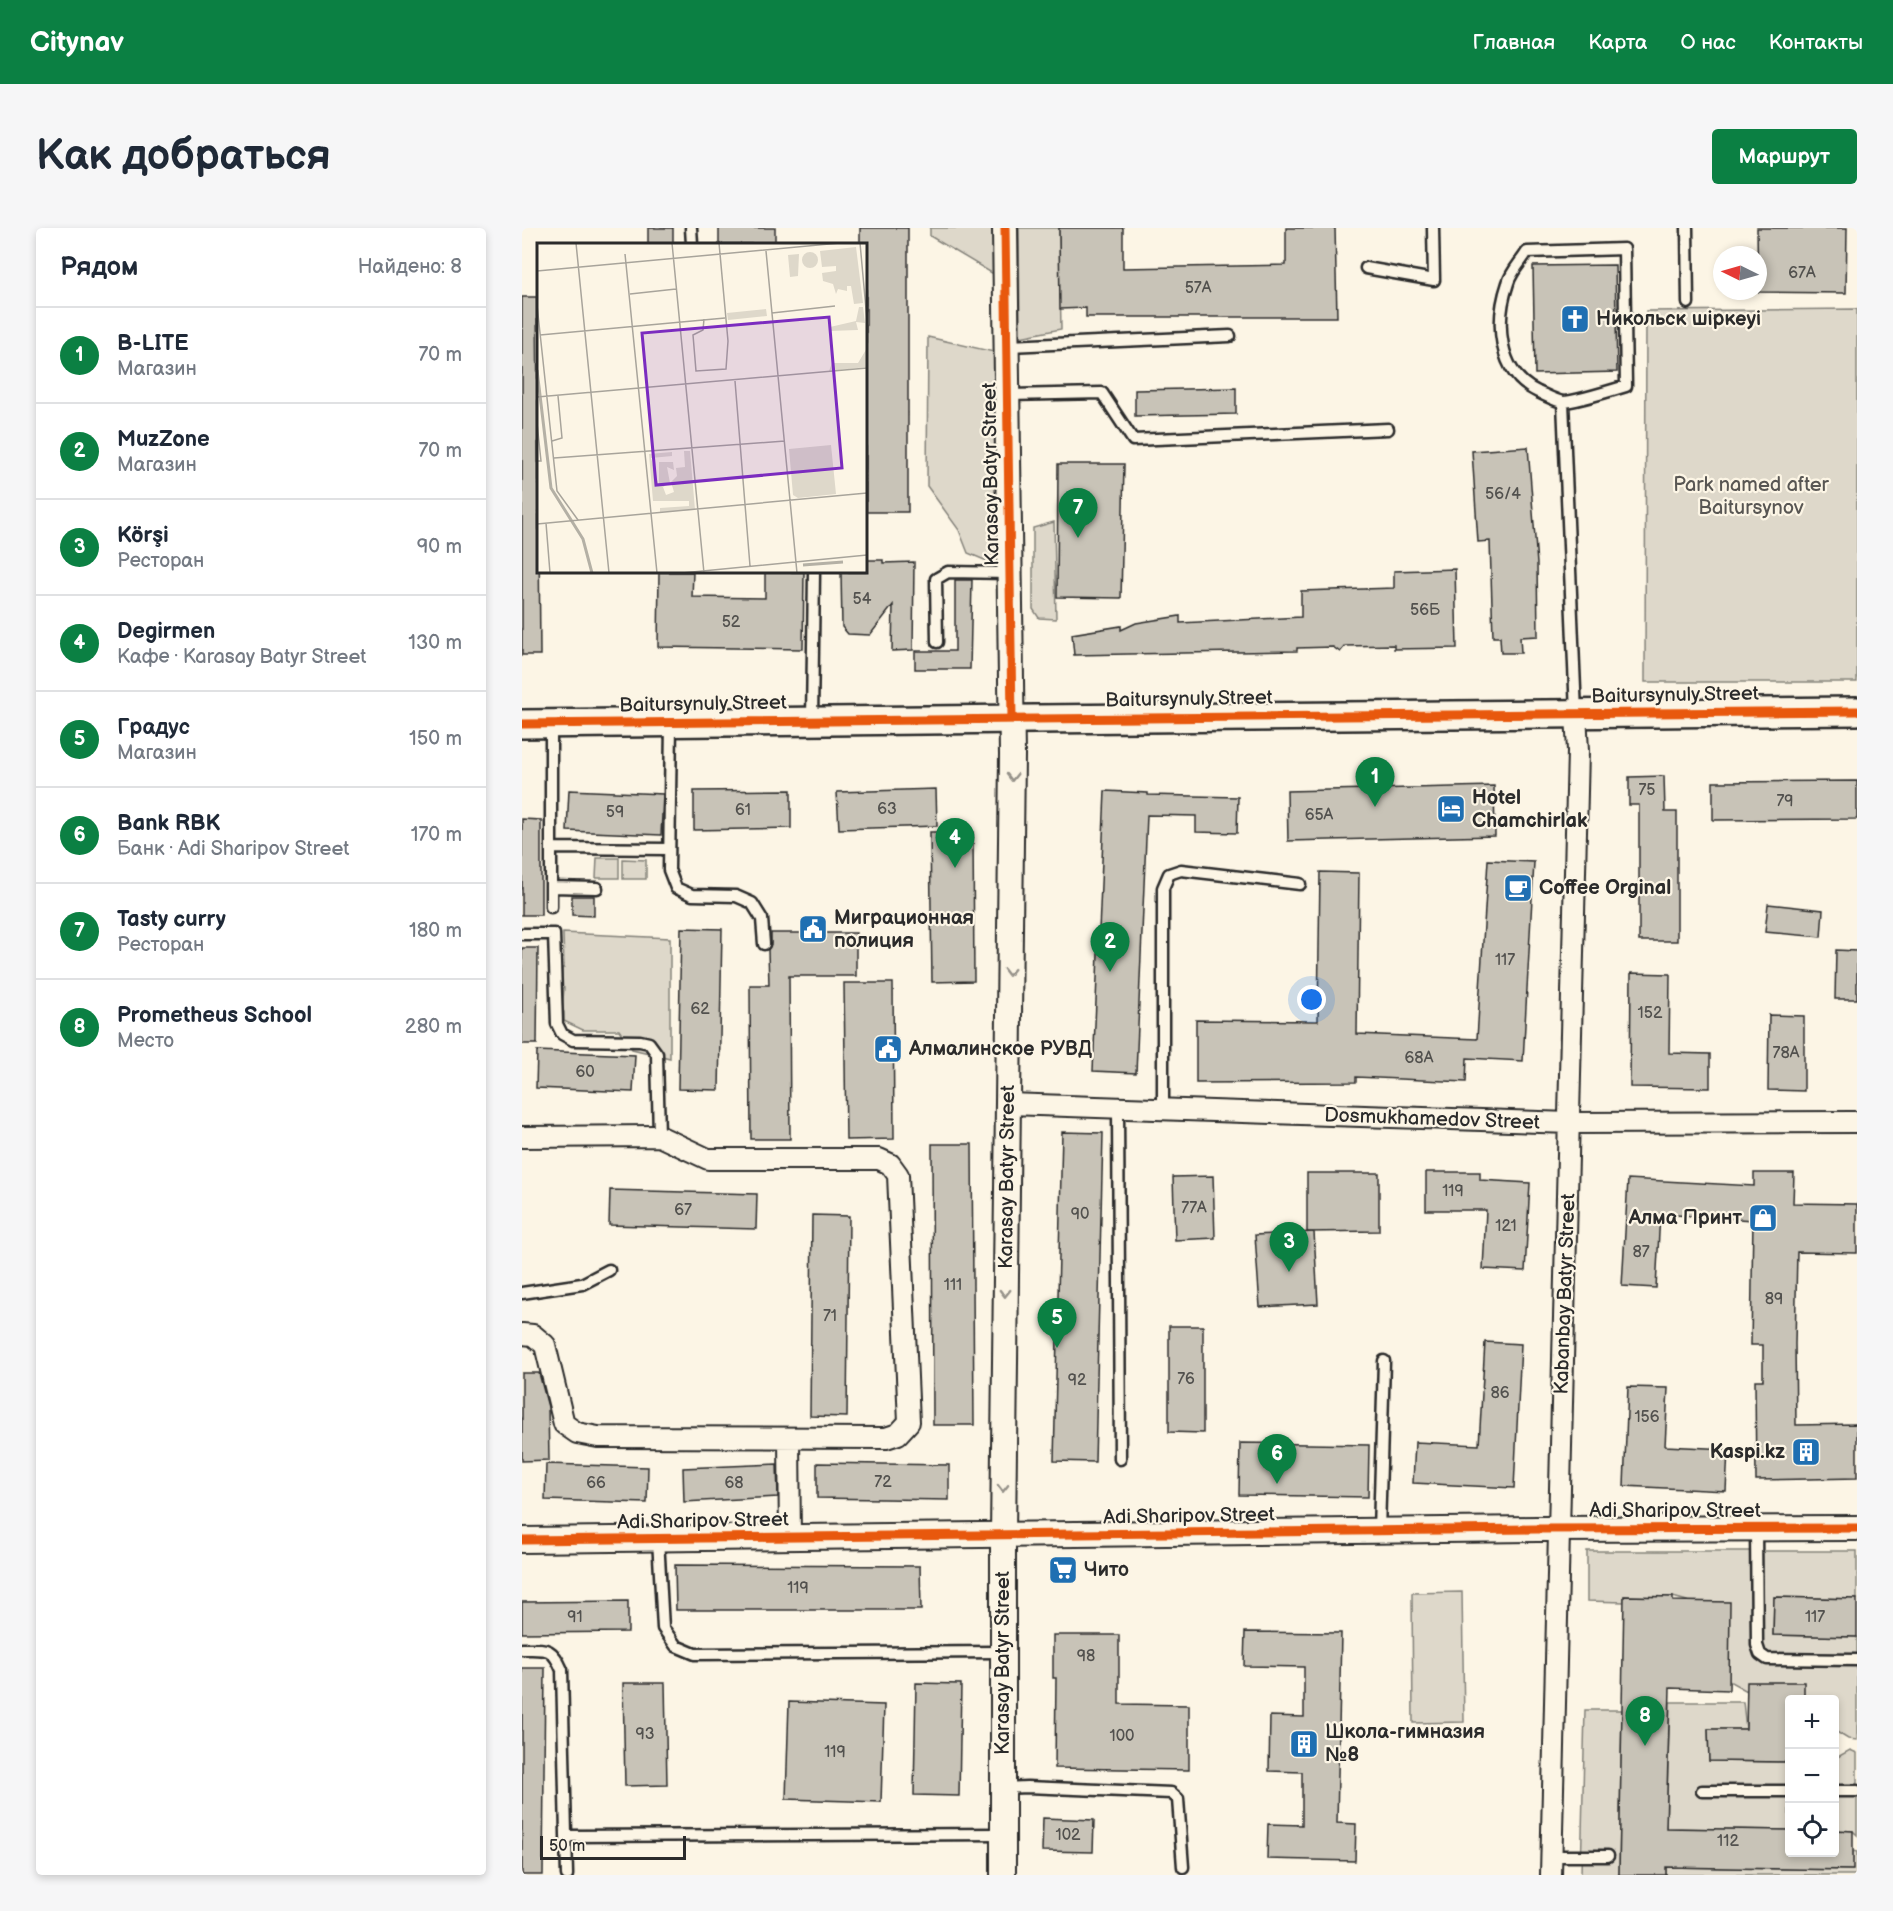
<!DOCTYPE html>
<html lang="ru">
<meta charset="utf-8">
<style>
:root{--surface:#fff;--page:#f6f6f7;--text:#1f2937;--muted:#747a83;--line:#e0e1e3;--accent:#0b8043}
body{margin:0;font-family:"Balsamiq Sans",sans-serif;background:var(--page);color:var(--text)}
.controls{position:absolute;right:18px;bottom:18px;display:grid;overflow:hidden;border-radius:6px;box-shadow:0 3px 9px #0003}
.controls button{width:54px;height:54px;display:grid;place-items:center;padding:0;border:0;border-bottom:2px solid var(--line);background:var(--surface);color:var(--text);font:30px sans-serif}
.compass{position:absolute;left:1191px;top:18px;width:54px;height:54px;border-radius:50%;background:var(--surface);box-shadow:0 3px 9px #0003;rotate:275deg}
.scale{position:absolute;left:18px;bottom:15px;width:146px;box-sizing:border-box;padding-left:6px;border:3px solid #2b2b2b;border-top:0;font-size:16px;line-height:21px;white-space:nowrap;color:#2b2b2b;-webkit-text-stroke:4px #fcf5e5;paint-order:stroke}
.you{position:absolute;left:790px;top:772px;width:21px;height:21px;margin:-15px;border:4px solid #fff;border-radius:50%;background:#1a73e8;box-shadow:0 0 0 9px #1a73e833}
.badge{display:grid;place-items:center;width:39px;height:39px;border-radius:50%;background:var(--accent);color:#fff;font-size:20px;font-weight:700}
.pin{position:absolute;translate:-50% -50px;filter:drop-shadow(0 2px 3px #0008)}
.pin::after{content:'';position:absolute;top:32px;width:21px;height:18px;background:inherit;clip-path:polygon(0 0,100% 0,50% 100%)}
.list{margin:0;padding:0;list-style:none}
h2{display:flex;justify-content:space-between;align-items:center;height:78px;margin:0;padding:0 24px;font-size:26px}
h2 small{font-size:20px;font-weight:400;color:var(--muted)}
.list li{display:grid;grid-template-columns:39px 1fr auto;gap:18px;align-items:center;box-sizing:border-box;height:96px;padding:0 24px;border-top:2px solid var(--line)}
.list b{display:block;font-size:22px;white-space:nowrap}
.list p{margin:0;font-size:20px;white-space:nowrap;color:var(--muted)}
.list em{font-size:20px;font-style:normal;color:var(--muted)}
.icon{flex:none;width:33px;height:33px;fill:none;stroke:currentColor;stroke-width:2;stroke-linecap:round;stroke-linejoin:round}
.map{position:relative;flex:none;width:1335px;height:1647px;overflow:hidden;border-radius:6px}
header{display:flex;align-items:center;gap:36px;box-sizing:border-box;height:84px;padding:0 30px;background:var(--accent);color:#fff}
header strong{font-size:28px}
nav{display:flex;gap:33px;margin-inline-start:auto;font-size:21px}
.intro{display:flex;align-items:center;justify-content:space-between;box-sizing:border-box;height:144px;padding:0 36px}
h1{margin:0;font-size:42px}
.button{padding:15px 27px;border-radius:6px;background:var(--accent);color:#fff;font-size:21px;font-weight:700}
main{display:flex;gap:36px;padding:0 36px}
aside{flex:1;background:var(--surface);border-radius:6px;box-shadow:0 3px 9px #0003}
.map>svg:first-child{display:block}
.green{fill:#ded8ca;stroke:#84827a;stroke-width:1.5}
.building{fill:#c8c3b7;stroke:#2b2b2b;stroke-width:1.5}
.lines{fill:none;stroke-linecap:round;stroke-linejoin:round}
.service-casing{stroke:#2b2b2b;stroke-width:15}
.minor-casing{stroke:#2b2b2b;stroke-width:24}
.tertiary-casing{stroke:#2b2b2b;stroke-width:28}
.secondary-casing{stroke:#2b2b2b;stroke-width:32}
.service{stroke:#fcf5e5;stroke-width:10}
.minor{stroke:#fcf5e5;stroke-width:20}
.tertiary{stroke:#fcf5e5;stroke-width:24}
.secondary{stroke:#fcf5e5;stroke-width:27}
.cycleway-casing{stroke:#fcf5e5;stroke-width:13}
.cycleway{stroke:#e8590c;stroke-width:9}
.oneway{stroke:#949088}
.labels{text-anchor:middle;dominant-baseline:central;stroke-width:4.5;stroke-linejoin:round;paint-order:stroke}
.number-label{font-size:16px;fill:#52514e}
.poi-label{font-size:20px;font-weight:bold;fill:#2b2b2b;stroke:#fcf5e5;text-anchor:start}
.street-label{font-size:20px;fill:#2b2b2b;stroke:#fcf5e5}
.park-label{font-size:20px;fill:#585653;stroke:#fcf5e5}
.inset-river{fill:none;stroke:#b4b0a5;stroke-width:3}
.inset-road{fill:none;stroke:#a8a49b;stroke-width:1.5}
.view{fill:#7b2cbf;fill-opacity:0.15;stroke:#7b2cbf;stroke-width:3}
.inset-edge{fill:none;stroke:#2b2b2b;stroke-width:3}
</style>
<header>
<strong>Citynav</strong>
<nav><a>Главная</a><a>Карта</a><a>О нас</a><a>Контакты</a></nav>
</header>
<div class="intro"><h1>Как добраться</h1><a class="button">Маршрут</a></div>
<main>
<aside>
<h2>Рядом<small>Найдено: 8</small></h2>
<ul class="list">
<li><span class="badge">1</span><div><b>B-LITE</b><p>Магазин</p></div><em>70 m</em></li>
<li><span class="badge">2</span><div><b>MuzZone</b><p>Магазин</p></div><em>70 m</em></li>
<li><span class="badge">3</span><div><b>Körşi</b><p>Ресторан</p></div><em>90 m</em></li>
<li><span class="badge">4</span><div><b>Degirmen</b><p>Кафе · Karasay Batyr Street</p></div><em>130 m</em></li>
<li><span class="badge">5</span><div><b>Градус</b><p>Магазин</p></div><em>150 m</em></li>
<li><span class="badge">6</span><div><b>Bank RBK</b><p>Банк · Adi Sharipov Street</p></div><em>170 m</em></li>
<li><span class="badge">7</span><div><b>Tasty curry</b><p>Ресторан</p></div><em>180 m</em></li>
<li><span class="badge">8</span><div><b>Prometheus School</b><p>Место</p></div><em>280 m</em></li>
</ul>
</aside>
<div class="map">
<svg width="1335" height="1647" viewBox="0 0 1335 1647">
<rect width="100%" height="100%" fill="#fcf5e5"/>
<filter id="ink" filterUnits="userSpaceOnUse"><feTurbulence type="fractalNoise" baseFrequency=".0167" numOctaves="2"/><feDisplacementMap in="SourceGraphic" scale="12" xChannelSelector="R" yChannelSelector="G"/><feConvolveMatrix kernelMatrix="1 2 1 2 8 2 1 2 1" color-interpolation-filters="sRGB"/></filter>
<g filter="url(#ink)">
<path class="green" d="M408,0H473V47L408,8Z
M497,0H537L539,101L498,109Z
M1335,81V454H1123L1124,83Z
M406,109L472,124L479,339L446,325L437,302L405,258Z
M532,294L534,391L517,390L511,381V300Z
M75,630H97V650H74Z
M101,631L124,632V651H101Z
M41,705L148,710V830L110,821L97,802H61L42,793V784L40,783L42,760H39L40,740H42Z
M1065,1323H1335V1371L1252,1369L1251,1407L1335,1409V1512L1326,1511L1313,1503L1312,1472L1282,1471L1225,1463L1207,1453L1165,1373L1151,1369L1102,1368V1374L1065,1373Z
M940,1364L942,1494L891,1495L890,1365Z
M1148,1474H1221L1224,1501H1186L1187,1533L1267,1534V1602L1144,1600Z
M1063,1482H1100L1097,1647H1059Z
M1328,1522L1335,1525V1607L1331,1603L1313,1602L1312,1531Z
M1331,1623L1335,1624V1647H1144V1639L1330,1642Z"/>
<path class="building" d="M126,0H151V16H126Z
M197,0H253V16H197Z
M338,0H386V284H344V16H338Z
M537,0H601V40L764,37V0H813L815,89H564V80L538,81Z
M1235,0H1325L1324,65L1236,64Z
M1093,37L1095,144L1013,146L1011,38Z
M0,69H15L18,427H0Z
M714,160V186L613,188V162Z
M1006,219L1015,336L1016,408L998,409L999,425H979L978,409H971L968,313L956,314L950,223Z
M536,236H602L599,370L535,369Z
M344,332H361V335L392,334L391,422L370,423L371,377L348,407L326,406L320,399L319,344H344Z
M933,341L935,420L872,421V417L823,418L818,424L811,419L775,420V423L552,427L550,406L599,398V402L614,395L658,388V395L779,389V363L872,360V343Z
M137,344H171L170,369L243,370V344H282L281,421L136,419Z
M433,352H450L448,441H393V423H433Z
M1142,548L1143,584H1155V713H1117V577H1107V549Z
M1335,553V591L1191,592V554Z
M972,558L973,608L766,613L765,563Z
M414,561L415,598L317,601L315,564Z
M47,562L141,566L139,607L45,603Z
M269,562V600L172,602V563Z
M583,563L626,565V567L716,569L715,605L674,604V588L625,587L614,845L571,843Z
M0,591L19,592V687H0Z
M408,604H451L452,753L410,754Z
M966,632L1012,634L1001,833L945,830L944,854L834,849V854L674,855V792L796,793L798,644L837,645L835,806L955,811Z
M50,668H72V688L50,687Z
M1246,676L1301,682L1299,709L1243,704Z
M159,700L200,701L197,862L156,861Z
M249,705H334V748H267L268,911H229L228,757H247L246,722L249,716Z
M0,720H16L15,816H0Z
M1314,722L1335,723V771H1313Z
M1109,745L1148,746L1147,825L1188,826V860L1108,859Z
M322,755H371L372,911L324,912Z
M1247,787L1282,788V863L1246,862Z
M15,823L113,827L111,864L14,860Z
M540,904L581,905L573,1234L532,1233Z
M410,916H450L452,1197H411Z
M904,944H958V952L1008,955L1003,1043L961,1041L964,982H904Z
M785,945H857V1003L785,1004Z
M1232,945H1272L1271,975L1335,976V1025L1275,1024L1273,1116L1274,1197L1335,1196V1250L1234,1252L1233,1152H1241V1117H1229L1231,992L1138,986L1134,1060L1100,1058L1106,951L1232,958Z
M691,948L693,1010L653,1012L651,949Z
M88,962L235,966L234,1001L87,997Z
M290,987L327,988L325,1189L288,1188Z
M792,1004L796,1076L738,1079L733,1007Z
M647,1098H681V1205L647,1204Z
M963,1114L999,1116L992,1260L891,1255L893,1214L957,1217Z
M0,1145H17L26,1179L27,1232L0,1233Z
M1106,1159L1146,1160L1143,1218L1206,1221L1204,1263L1102,1258Z
M718,1215L847,1217L846,1269L717,1267Z
M295,1235L427,1237V1272L295,1270Z
M24,1236L126,1239L125,1275L23,1272Z
M255,1236L256,1269L162,1274L161,1240Z
M153,1337L398,1338L399,1382H154Z
M1102,1368L1151,1369V1373L1208,1374L1207,1462L1148,1460L1144,1600L1268,1602V1624H1312V1602L1331,1603V1642L1144,1639V1647H1097Z
M1252,1369L1335,1371V1409L1251,1407Z
M106,1373V1404L0,1405V1374Z
M723,1404L819,1405L815,1595L834,1596L833,1633L745,1631L746,1596L780,1597V1544L747,1543L748,1488L782,1489V1439L722,1438Z
M531,1407H597V1476L667,1477V1542L533,1540L534,1450H531Z
M0,1440H23L21,1647H0Z
M1225,1454H1282V1472H1268V1534L1187,1533L1186,1501H1224Z
M101,1455H143L145,1557L103,1558Z
M394,1455L439,1456L437,1568L392,1567Z
M267,1474L362,1477L359,1574L264,1571Z
M521,1590L572,1592L571,1624L520,1623Z"/>
<g class="lines">
<g class="service-casing">
<path id="service" d="M169,0L170,16
M1165,0L1166,75
M1102,21L1104,158C1091,162 1052,174 1041,174C1034,173 1023,167 1016,164C975,145 973,93 986,55C989,44 999,34 1005,24Z
M844,40L912,52L911,0
M486,118L708,108
M485,167L580,165L611,212L866,201
M1041,174L1054,485
M415,414L414,351L426,344L487,345
M290,493L292,344
M149,496L147,642L154,660L170,667L214,668L230,675L240,691L242,716
M29,620L147,621
M29,659L75,660
M29,679V496
M0,706H32L35,796L40,806L51,812L118,813L127,815L135,826L137,908
M596,880L598,1231
M641,881V660L647,646L659,642L778,656
M0,1065L60,1056L87,1042
M1234,1300L1235,1417L1238,1426L1245,1431L1335,1432
M857,1303L862,1133
M136,1311L141,1400L154,1418L173,1426L481,1424
M0,1421C24,1421 30,1418 40,1442L45,1647
M481,1560L505,1559L649,1565L656,1571L661,1639
M1180,1563H1268
M1312,1563H1335
M44,1608L481,1606
M1029,1628H1086"/>
</g>
<g class="minor-casing">
<path id="minor" d="M486,876L1048,895L1335,894
M0,909L137,908L186,931H357L368,936L376,947L387,1194L376,1206L364,1210L76,1209L55,1205L42,1196L23,1117L11,1107L0,1106
M267,1210L268,1310
M1029,1647C1036,1272 1048,898 1056,523L1054,486"/>
</g>
<g class="tertiary-casing">
<g id="tertiary">
<path d="M0,1312L1015,1301L1335,1300"/>
<path id="s1" d="M481,1647V1308L490,527L483,0"/>
</g>
</g>
<g class="secondary-casing">
<path id="secondary" d="M0,496L1335,483"/>
</g>
<use href="#service" class="service"/>
<use href="#minor" class="minor"/>
<use href="#tertiary" class="tertiary"/>
<use href="#secondary" class="secondary"/>
<g class="cycleway-casing">
<path id="cycleway" d="M483,0L490,491
M0,496L1335,483
M0,1312L1015,1301L1335,1300"/>
</g>
<use href="#cycleway" class="cycleway"/>
</g>
<defs><path id="oneway-chevron" d="M-2-3.5L2.5 0L-2 3.5" fill="none" stroke-width="1.6" stroke-linecap="round" stroke-linejoin="round" transform="scale(1.5)"/></defs>
<g class="oneway">
<use href="#oneway-chevron" transform="translate(490 549) rotate(91)"/>
<use href="#oneway-chevron" transform="translate(487 744) rotate(91)"/>
<use href="#oneway-chevron" transform="translate(483 1065) rotate(91)"/>
<use href="#oneway-chevron" transform="translate(481 1260) rotate(91)"/>
</g>
</g>
<defs>
<g id="church-square" transform="scale(1.5)"><rect x="-9" y="-9" width="18" height="18" rx="4" fill="#1f6fb2" stroke="#fcf5e5"/><path d="M-1.2-6h2.4v3.5h3.3v2.4h-3.3V6h-2.4V-.1h-3.3v-2.4h3.3Z" fill="#fff"/></g>
<g id="hotel-square" transform="scale(1.5)"><rect x="-9" y="-9" width="18" height="18" rx="4" fill="#1f6fb2" stroke="#fcf5e5"/><path d="M-6-4.5h1.5V1H6V5H4.5V3h-9V5H-6ZM-4 0a1.8 1.8 0 1 1 3.6 0ZM.5 0V-2.5h3Q6-2.5 6 0Z" fill="#fff"/></g>
<g id="cafe-square" transform="scale(1.5)"><rect x="-9" y="-9" width="18" height="18" rx="4" fill="#1f6fb2" stroke="#fcf5e5"/><path d="M-5.5-4.5H6V0H3Q3 3.5 0 3.5H-2.5Q-5.5 3.5-5.5 0ZM3-3.2v2h1.7v-2ZM-6 4.5H4V6H-6Z" fill="#fff"/></g>
<g id="civic-square" transform="scale(1.5)"><rect x="-9" y="-9" width="18" height="18" rx="4" fill="#1f6fb2" stroke="#fcf5e5"/><path d="M-.6-6.5H3V-4.5H.6V-3L4-1V1h2V6H-6V1h2V-1L-.6-3ZM-1.2 2.5V6h2.4V2.5Z" fill="#fff"/></g>
<g id="shop-square" transform="scale(1.5)"><rect x="-9" y="-9" width="18" height="18" rx="4" fill="#1f6fb2" stroke="#fcf5e5"/><path d="M-5-2.5h2.3a2.7 3.5 0 0 1 5.4 0H5L5.5 6h-11ZM-1.5-2.5h3a1.5 2.3 0 0 0-3 0Z" fill="#fff"/></g>
<g id="building-square" transform="scale(1.5)"><rect x="-9" y="-9" width="18" height="18" rx="4" fill="#1f6fb2" stroke="#fcf5e5"/><path d="M-4-6H4V6H1V3H-1V6H-4ZM-2.5-4.3h1.7v1.8h-1.7ZM.8-4.3h1.7v1.8H.8ZM-2.5-1h1.7V.8h-1.7ZM.8-1h1.7V.8H.8Z" fill="#fff"/></g>
<g id="supermarket-square" transform="scale(1.5)"><rect x="-9" y="-9" width="18" height="18" rx="4" fill="#1f6fb2" stroke="#fcf5e5"/><path d="M-6-5.5h2.5l.6 2H6L4.5 2H-2.5L-4.4-4H-6ZM-1.5 3.2a1.3 1.3 0 1 0 .1 0ZM3 3.2a1.3 1.3 0 1 0 .1 0Z" fill="#fff"/></g>
</defs>
<g fill-rule="evenodd">
<use href="#church-square" x="1053" y="91"/>
<use href="#hotel-square" x="929" y="581"/>
<use href="#cafe-square" x="996" y="660"/>
<use href="#civic-square" x="291" y="701"/>
<use href="#civic-square" x="366" y="821"/>
<use href="#shop-square" x="1241" y="990"/>
<use href="#building-square" x="1284" y="1224"/>
<use href="#supermarket-square" x="541" y="1342"/>
<use href="#building-square" x="782" y="1516"/>
</g>
<g class="labels">
<g class="number-label">
<text x="1280" y="45">67А</text>
<text x="676" y="60">57А</text>
<text x="981" y="266">56/4</text>
<text x="340" y="371">54</text>
<text x="903" y="382">56Б</text>
<text x="209" y="394">52</text>
<text x="1125" y="562">75</text>
<text x="1263" y="573">79</text>
<text x="365" y="581">63</text>
<text x="221" y="582">61</text>
<text x="93" y="584">59</text>
<text x="797" y="587">65А</text>
<text x="983" y="732">117</text>
<text x="178" y="781">62</text>
<text x="1128" y="785">152</text>
<text x="1264" y="825">78А</text>
<text x="897" y="830">68А</text>
<text x="63" y="844">60</text>
<text x="931" y="963">119</text>
<text x="672" y="980">77А</text>
<text x="161" y="982">67</text>
<text x="558" y="986">90</text>
<text x="984" y="998">121</text>
<text x="1119" y="1024">87</text>
<text x="431" y="1057">111</text>
<text x="1252" y="1071">89</text>
<text x="308" y="1088">71</text>
<text x="664" y="1151">76</text>
<text x="555" y="1152">92</text>
<text x="978" y="1165">86</text>
<text x="1125" y="1189">156</text>
<text x="361" y="1254">72</text>
<text x="74" y="1255">66</text>
<text x="212" y="1255">68</text>
<text x="276" y="1360">119</text>
<text x="53" y="1389">91</text>
<text x="1293" y="1389">117</text>
<text x="564" y="1428">98</text>
<text x="123" y="1506">93</text>
<text x="600" y="1508">100</text>
<text x="313" y="1524">119</text>
<text x="546" y="1607">102</text>
<text x="1206" y="1613">112</text>
</g>
<g class="poi-label">
<text x="1074" y="91">Никольск шіркеуі</text>
<text x="950" y="570">Hotel<tspan x="950" dy="23">Chamchirlak</tspan></text>
<text x="1017" y="660">Coffee Orginal</text>
<text x="312" y="690">Миграционная<tspan x="312" dy="23">полиция</tspan></text>
<text x="387" y="821">Алмалинское РУВД</text>
<text x="1220" y="990" text-anchor="end">Алма Принт</text>
<text x="1263" y="1224" text-anchor="end">Kaspi.kz</text>
<text x="562" y="1342">Чито</text>
<text x="803" y="1504">Школа-гимназия<tspan x="803" dy="23">№8</tspan></text>
</g>
<g class="street-label">
<text transform="translate(469 246) rotate(-91)">Karasay Batyr Street</text>
<text transform="translate(1153 467) rotate(-1)">Baitursynuly Street</text>
<text transform="translate(667 471) rotate(-1)">Baitursynuly Street</text>
<text transform="translate(181 476) rotate(-1)">Baitursynuly Street</text>
<text transform="translate(910 891) rotate(2)">Dosmukhamedov Street</text>
<text stroke="none"><textPath href="#s1" startOffset="698">Karasay Batyr Street</textPath></text>
<text transform="translate(1043 1066) rotate(-88)">Kabanbay Batyr Street</text>
<text x="1153" y="1283">Adi Sharipov Street</text>
<text transform="translate(667 1288) rotate(-1)">Adi Sharipov Street</text>
<text transform="translate(181 1293) rotate(-1)">Adi Sharipov Street</text>
<text transform="translate(481 1435) rotate(-90)">Karasay Batyr Street</text>
</g>
<g class="park-label">
<text x="1229" y="257">Park named after<tspan x="1229" dy="23">Baitursynov</tspan></text>
</g>
</g>
<g transform="translate(15 15)">
<rect width="330" height="330" fill="#fcf5e5"/>
<path d="M319,4L326,60L317,61L314,43H310V48L301,46L299,51L296,41L286,38L285,30L299,28V23L285,24L283,8ZM265 17a8 8 0 1 1 16 0a8 8 0 1 1-16 0ZM262,11L261,33L253,34L251,12ZM322,64H326L328,80L319,79L321,87L293,88V84L319,78ZM229,66L230,73L191,77L190,70ZM330,105V124L292,128L295,120H321ZM294,202L299,251L261,255L256,252L252,206ZM147,208H153L158,267L123,269V265L152,263V258H116L112,211L135,209V213L114,215L122,243V219H136L137,227L130,224L133,240L126,244L129,252L137,249L134,239L140,233L139,225L148,224Z" fill="#ded8ca"/>
<path class="inset-river" d="M0,127L14,245L46,296L55,330M266,322L306,319"/>
<path class="inset-road" d="M39,0L72,330M135,0L167,330M323,0L330,77M229,8L260,330M88,11L120,330M0,28L303,0M93,51L139,46M0,62L20,248L41,277M235,70L298,63M167,76L166,87L156,92L159,128L189,126L191,98L182,0M3,92L188,75M198,138L213,323M0,154L330,125M0,180L4,218H0M15,198L25,195L21,153M17,215L248,198M9,280L13,330M0,281L330,250M145,330L330,312"/>
<path class="view" d="M292,74L305,225L119,242L105,90Z"/>
<rect width="330" height="330" class="inset-edge"/>
</g>
</svg>
<div class="controls">
<button>+</button>
<button>−</button>
<button><svg class="icon" aria-label="locate" viewBox="0 0 24 24"><circle cx="12" cy="12" r="6"/><path d="M12 2v4M12 18v4M2 12h4M18 12h4"/></svg></button>
</div>
<svg class="compass" viewBox="-18 -18 36 36"><path d="M0-13l5 13h-10z" fill="#e53935"/><path d="M0 13l5-13h-10z" fill="#747a83"/></svg>
<div class="scale">50 m</div>
<div class="you"></div>
<div class="pin badge" style="left:853px;top:579px">1</div>
<div class="pin badge" style="left:588px;top:744px">2</div>
<div class="pin badge" style="left:767px;top:1044px">3</div>
<div class="pin badge" style="left:433px;top:640px">4</div>
<div class="pin badge" style="left:535px;top:1120px">5</div>
<div class="pin badge" style="left:755px;top:1256px">6</div>
<div class="pin badge" style="left:556px;top:310px">7</div>
<div class="pin badge" style="left:1123px;top:1518px">8</div>
</div>
</main>
